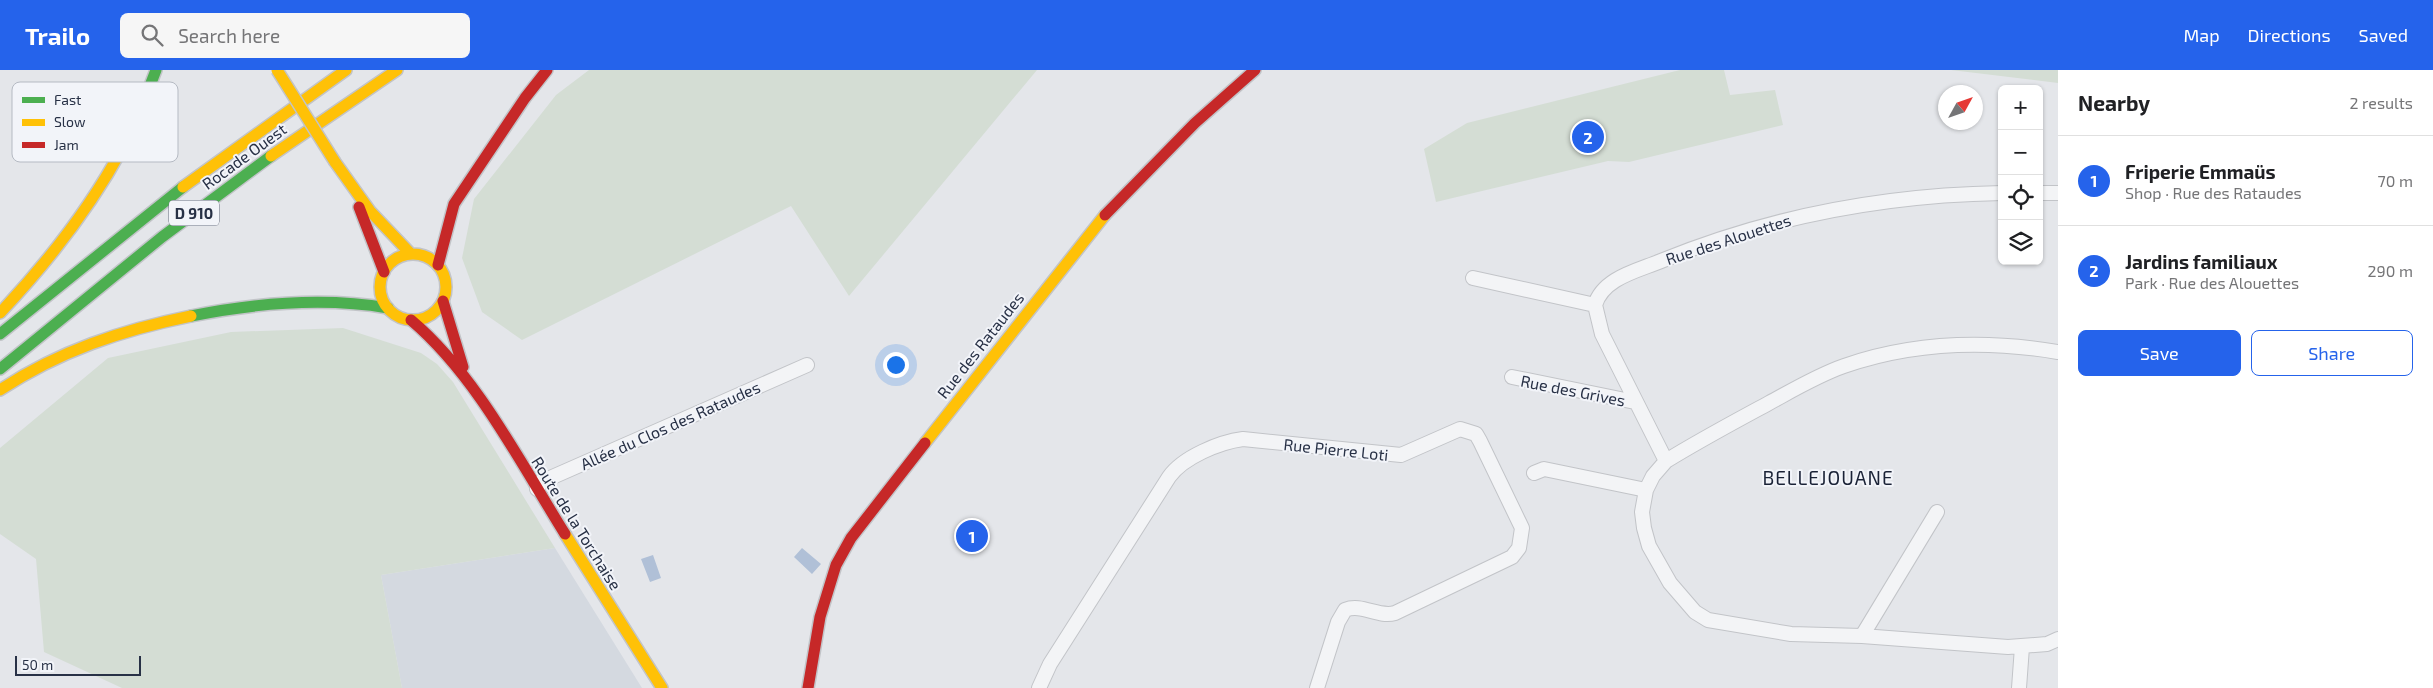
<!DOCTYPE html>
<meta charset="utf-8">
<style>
:root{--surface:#fff;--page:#f6f6f6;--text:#202124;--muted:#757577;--line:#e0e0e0;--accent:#2563eb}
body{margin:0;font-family:"Exo 2",sans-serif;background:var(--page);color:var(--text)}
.controls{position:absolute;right:15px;top:15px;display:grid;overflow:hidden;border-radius:8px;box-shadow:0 1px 4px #0004}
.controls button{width:45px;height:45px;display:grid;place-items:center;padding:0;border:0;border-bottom:1px solid var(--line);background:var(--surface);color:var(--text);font:25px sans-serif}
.compass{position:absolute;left:1938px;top:15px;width:45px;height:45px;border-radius:50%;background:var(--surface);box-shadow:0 1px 4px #0004;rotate:50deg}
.scale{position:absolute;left:15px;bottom:12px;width:126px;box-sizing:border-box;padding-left:5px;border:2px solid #283146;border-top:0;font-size:14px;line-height:18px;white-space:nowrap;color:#283146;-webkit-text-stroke:4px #f2f4f9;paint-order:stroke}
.you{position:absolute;left:895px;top:294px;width:18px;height:18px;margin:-12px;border:4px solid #fff;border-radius:50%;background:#1a73e8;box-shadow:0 0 0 8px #1a73e833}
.badge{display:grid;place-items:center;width:32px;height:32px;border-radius:50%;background:var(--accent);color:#fff;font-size:16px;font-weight:700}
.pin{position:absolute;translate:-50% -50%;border:2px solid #fff;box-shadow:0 1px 5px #0006}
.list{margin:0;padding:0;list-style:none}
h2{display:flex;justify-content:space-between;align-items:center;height:65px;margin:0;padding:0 20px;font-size:21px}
h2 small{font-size:16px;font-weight:400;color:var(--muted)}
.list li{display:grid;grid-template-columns:32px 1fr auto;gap:15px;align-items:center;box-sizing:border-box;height:90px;padding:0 20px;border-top:1px solid var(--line)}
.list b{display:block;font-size:19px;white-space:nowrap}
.list p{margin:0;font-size:16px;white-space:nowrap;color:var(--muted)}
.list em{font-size:16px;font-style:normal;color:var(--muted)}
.actions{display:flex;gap:10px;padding:15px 20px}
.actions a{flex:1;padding:11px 0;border:1px solid var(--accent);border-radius:8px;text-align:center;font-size:18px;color:var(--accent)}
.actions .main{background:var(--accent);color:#fff}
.icon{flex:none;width:28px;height:28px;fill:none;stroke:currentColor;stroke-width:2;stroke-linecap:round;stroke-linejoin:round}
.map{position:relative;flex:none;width:2058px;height:618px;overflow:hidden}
header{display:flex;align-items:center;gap:30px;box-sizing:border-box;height:70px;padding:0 25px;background:var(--accent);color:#fff}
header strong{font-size:24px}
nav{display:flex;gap:28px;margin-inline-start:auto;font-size:18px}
.search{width:350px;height:45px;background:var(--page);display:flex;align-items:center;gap:12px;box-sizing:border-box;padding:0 18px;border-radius:8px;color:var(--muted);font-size:19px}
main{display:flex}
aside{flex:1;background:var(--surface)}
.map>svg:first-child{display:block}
.built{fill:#d4d9e0}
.green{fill:#d4ddd4}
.water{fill:#b0c0d7}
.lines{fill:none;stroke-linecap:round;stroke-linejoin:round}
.street-casing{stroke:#c2c4c8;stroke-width:16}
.fast-casing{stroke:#c2c4c8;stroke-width:14}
.slow-casing{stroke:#c2c4c8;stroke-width:14}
.jam-casing{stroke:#c2c4c8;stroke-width:14}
.street{stroke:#f3f4f6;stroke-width:14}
.fast{stroke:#4caf50;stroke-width:11}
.slow{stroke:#ffc107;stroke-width:11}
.jam{stroke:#c62828;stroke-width:11}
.slow-bridge-casing{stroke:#c2c4c8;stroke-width:14;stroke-linecap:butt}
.slow-bridge{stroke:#ffc107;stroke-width:11}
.labels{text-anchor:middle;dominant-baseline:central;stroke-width:4;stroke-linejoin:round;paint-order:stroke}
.shield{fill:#f2f4f9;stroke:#656c7c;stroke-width:1}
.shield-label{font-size:15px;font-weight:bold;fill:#283146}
.street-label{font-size:16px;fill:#283146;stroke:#f2f4f9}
.quarter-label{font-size:19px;letter-spacing:1px;fill:#1a2236;stroke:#f2f4f9}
.key{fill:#f2f4f9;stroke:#b5bac3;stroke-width:1}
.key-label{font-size:14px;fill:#283146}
</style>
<header>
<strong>Trailo</strong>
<div class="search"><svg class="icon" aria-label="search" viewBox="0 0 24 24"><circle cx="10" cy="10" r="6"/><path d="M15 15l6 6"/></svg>Search here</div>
<nav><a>Map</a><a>Directions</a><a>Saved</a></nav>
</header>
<main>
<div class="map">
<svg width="2058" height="618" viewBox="0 0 2058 618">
<rect width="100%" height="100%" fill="#e4e6ea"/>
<path class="built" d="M555,478L642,618H402L381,505Z"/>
<path class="green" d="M589,0H1037L849,226L791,136L522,270L482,242L462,188L474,129L556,25Z
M1680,0H1724L1730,25L1775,20L1783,55L1629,92L1608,91L1436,132L1424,79L1467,53Z
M1951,0H2058V13Z
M343,258L421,283L437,294L453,312L555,478L381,505L402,618H122L44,582L36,489L0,464V378L108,288L231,262Z"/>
<path class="water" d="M802,478L821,494L812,504L794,487Z
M653,485L661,508L650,512L641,489Z"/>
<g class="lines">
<g class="street-casing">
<path id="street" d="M2039,123H2058
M1473,208L1595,235C1603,208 1637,201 1661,191C1771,146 1884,125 2002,123
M1595,235L1602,264L1666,391
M2058,282C1986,270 1913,272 1844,296C1818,305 1793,320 1769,333C1734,352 1700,370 1666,391L1653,406L1646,420L1642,442L1644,458L1649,476L1670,513L1695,542L1708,550L1791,564L1862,566L2008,577L2047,574L2058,569
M1512,307L1635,332
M1534,403L1544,399L1646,420
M537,419L541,412L807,295
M1862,566L1937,442
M1039,618L1050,594L1169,407C1183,387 1220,372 1243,369L1401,385L1460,359L1476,364L1480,371L1522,458L1519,478L1512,487L1395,543C1378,548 1362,533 1345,540L1338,552L1317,618
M2019,618L2022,577"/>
</g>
<g class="fast-casing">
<path id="fast" d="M122,79L143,34L156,0
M191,246C256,233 323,227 388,238
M0,264L183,117
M0,299L162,167L271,86"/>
</g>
<g class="slow-casing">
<path id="slow" d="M271,86L397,0
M335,92L370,141L411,184
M183,117L346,0
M380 217a33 33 0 1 1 66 0a33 33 0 1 1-66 0Z
M0,243C47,193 89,140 122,79
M0,320C59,281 122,260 191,246
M925,373L1105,145
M565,464L662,618"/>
</g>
<g class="jam-casing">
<path id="jam" d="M359,137L384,202
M1105,145L1195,53L1255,0
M438,195L454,134L525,28L547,0
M443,231L463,297
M411,250C476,305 520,392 565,464
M808,618L820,547L836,495L851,468L925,373"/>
</g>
<use href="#street" class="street"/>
<use href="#fast" class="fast"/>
<use href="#slow" class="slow"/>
<use href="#jam" class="jam"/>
<g class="slow-bridge-casing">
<path id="slow-bridge" d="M277,0L335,92"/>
</g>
<use href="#slow-bridge" class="slow-bridge"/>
</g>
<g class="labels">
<rect class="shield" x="169" y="130.5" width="50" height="25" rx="4"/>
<g class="shield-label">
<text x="194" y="143">D 910</text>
</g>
<g class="street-label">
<text transform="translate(244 86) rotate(-36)">Rocade Ouest</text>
<text transform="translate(1728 169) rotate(-18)">Rue des Alouettes</text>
<text transform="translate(980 275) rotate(-52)">Rue des Rataudes</text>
<text transform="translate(1573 320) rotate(11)">Rue des Grives</text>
<text transform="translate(670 355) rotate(-24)">Allée du Clos des Rataudes</text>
<text transform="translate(1336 379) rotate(6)">Rue Pierre Loti</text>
<text transform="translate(577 453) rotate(58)">Route de la Torchaise</text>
</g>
<g class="quarter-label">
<text x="1828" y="407">BELLEJOUANE</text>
</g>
</g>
<rect x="12" y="12" width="166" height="80" rx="8" class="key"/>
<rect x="22" y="27" width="23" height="6" fill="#4caf50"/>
<rect x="22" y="49" width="23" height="7" fill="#ffc107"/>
<rect x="22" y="72" width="23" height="6" fill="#c62828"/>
<g class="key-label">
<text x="54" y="35">Fast</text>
<text x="54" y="57">Slow</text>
<text x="54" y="80">Jam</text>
</g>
</svg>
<div class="controls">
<button>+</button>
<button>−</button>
<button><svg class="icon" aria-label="locate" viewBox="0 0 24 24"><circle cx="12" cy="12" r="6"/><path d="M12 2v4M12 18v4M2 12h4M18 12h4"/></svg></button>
<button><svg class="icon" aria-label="layers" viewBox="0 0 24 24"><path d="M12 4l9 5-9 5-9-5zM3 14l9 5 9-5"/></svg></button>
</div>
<svg class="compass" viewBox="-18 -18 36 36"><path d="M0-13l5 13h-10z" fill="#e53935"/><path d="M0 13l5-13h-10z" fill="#757577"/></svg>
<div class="scale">50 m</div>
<div class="you"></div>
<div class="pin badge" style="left:972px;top:466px">1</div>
<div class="pin badge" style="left:1588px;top:67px">2</div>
</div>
<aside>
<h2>Nearby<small>2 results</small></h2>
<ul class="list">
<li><span class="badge">1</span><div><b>Friperie Emmaüs</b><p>Shop · Rue des Rataudes</p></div><em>70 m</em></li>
<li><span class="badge">2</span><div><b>Jardins familiaux</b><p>Park · Rue des Alouettes</p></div><em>290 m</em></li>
</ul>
<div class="actions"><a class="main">Save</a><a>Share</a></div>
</aside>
</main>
